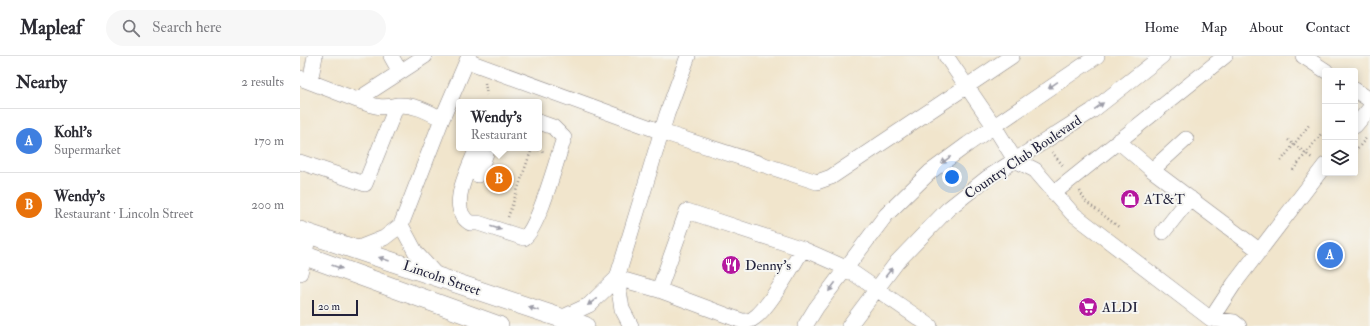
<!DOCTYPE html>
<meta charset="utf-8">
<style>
:root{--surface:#fff;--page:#f7f7f7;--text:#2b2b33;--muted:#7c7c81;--line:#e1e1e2;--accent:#b5179e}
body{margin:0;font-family:"IM FELL Double Pica",serif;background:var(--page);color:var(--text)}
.controls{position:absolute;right:12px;top:12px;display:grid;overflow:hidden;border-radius:4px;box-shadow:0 2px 10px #0003}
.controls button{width:36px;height:36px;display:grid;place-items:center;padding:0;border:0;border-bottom:1px solid var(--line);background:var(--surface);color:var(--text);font:20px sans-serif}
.scale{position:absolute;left:12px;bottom:10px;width:46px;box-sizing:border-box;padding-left:4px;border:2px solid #22223b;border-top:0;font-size:11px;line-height:14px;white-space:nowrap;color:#22223b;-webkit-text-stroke:3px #f6f6f2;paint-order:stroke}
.you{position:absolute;left:652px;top:121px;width:14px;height:14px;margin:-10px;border:3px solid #fff;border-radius:50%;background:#1a73e8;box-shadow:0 0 0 6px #1a73e833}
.badge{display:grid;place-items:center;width:26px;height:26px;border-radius:50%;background:var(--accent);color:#fff;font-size:13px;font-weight:700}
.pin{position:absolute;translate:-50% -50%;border:2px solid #fff;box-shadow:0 1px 4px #0006}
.popup{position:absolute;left:156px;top:43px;width:86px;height:52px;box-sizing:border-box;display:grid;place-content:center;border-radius:4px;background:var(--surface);filter:drop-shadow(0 1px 3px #0005);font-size:13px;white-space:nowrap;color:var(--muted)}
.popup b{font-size:15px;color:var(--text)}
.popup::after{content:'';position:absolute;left:50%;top:100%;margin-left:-8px;border:8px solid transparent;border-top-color:var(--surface)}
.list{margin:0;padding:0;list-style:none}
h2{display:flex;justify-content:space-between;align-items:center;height:52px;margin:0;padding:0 16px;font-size:17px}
h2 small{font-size:13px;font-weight:400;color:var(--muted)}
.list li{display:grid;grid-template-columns:26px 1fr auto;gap:12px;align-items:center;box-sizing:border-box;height:64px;padding:0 16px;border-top:1px solid var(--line)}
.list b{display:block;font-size:15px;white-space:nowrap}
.list p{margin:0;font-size:13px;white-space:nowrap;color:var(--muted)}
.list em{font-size:13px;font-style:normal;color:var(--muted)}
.icon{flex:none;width:22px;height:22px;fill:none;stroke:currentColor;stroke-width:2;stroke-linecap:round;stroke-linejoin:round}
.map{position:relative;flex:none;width:1070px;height:270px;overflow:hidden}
header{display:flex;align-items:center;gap:24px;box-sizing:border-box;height:56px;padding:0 20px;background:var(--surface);border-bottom:1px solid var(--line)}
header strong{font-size:19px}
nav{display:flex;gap:22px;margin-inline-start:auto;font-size:14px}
.search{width:280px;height:36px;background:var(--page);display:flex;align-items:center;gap:10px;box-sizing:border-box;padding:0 14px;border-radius:22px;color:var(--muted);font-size:15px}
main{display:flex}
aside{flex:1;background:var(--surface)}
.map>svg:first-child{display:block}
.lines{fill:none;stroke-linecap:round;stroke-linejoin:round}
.minor-casing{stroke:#8a8484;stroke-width:16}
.major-casing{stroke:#8a8484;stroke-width:20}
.path{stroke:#8a8484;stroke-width:2.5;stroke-dasharray:1 3;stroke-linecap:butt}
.minor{stroke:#fff;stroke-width:15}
.major{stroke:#fff;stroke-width:19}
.oneway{fill:#9c9ca7}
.labels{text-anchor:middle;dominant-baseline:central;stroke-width:4;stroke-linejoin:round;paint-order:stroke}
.street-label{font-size:14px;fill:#22223b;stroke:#f6f6f2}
.poi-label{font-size:14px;fill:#22223b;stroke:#f6f6f2;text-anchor:start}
</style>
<header>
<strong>Mapleaf</strong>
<div class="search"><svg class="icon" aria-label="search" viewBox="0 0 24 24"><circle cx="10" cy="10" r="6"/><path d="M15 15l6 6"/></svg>Search here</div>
<nav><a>Home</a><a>Map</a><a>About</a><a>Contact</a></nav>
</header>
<main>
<aside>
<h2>Nearby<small>2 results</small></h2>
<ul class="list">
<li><span class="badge" style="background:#3f7fe0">A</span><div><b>Kohl's</b><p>Supermarket</p></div><em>170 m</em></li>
<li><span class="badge" style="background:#e8710a">B</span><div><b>Wendy's</b><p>Restaurant · Lincoln Street</p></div><em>200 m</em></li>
</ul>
</aside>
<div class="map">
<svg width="1070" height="270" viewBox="0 0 1070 270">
<rect width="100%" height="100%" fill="#f6f6f2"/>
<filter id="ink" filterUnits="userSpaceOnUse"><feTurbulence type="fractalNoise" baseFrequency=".025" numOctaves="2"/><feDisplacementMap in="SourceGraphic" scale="8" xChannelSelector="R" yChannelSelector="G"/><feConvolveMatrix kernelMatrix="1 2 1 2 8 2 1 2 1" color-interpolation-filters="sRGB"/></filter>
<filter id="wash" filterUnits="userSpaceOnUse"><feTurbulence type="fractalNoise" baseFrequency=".012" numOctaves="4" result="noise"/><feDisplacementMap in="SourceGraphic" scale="16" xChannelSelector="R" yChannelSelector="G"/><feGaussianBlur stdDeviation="0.9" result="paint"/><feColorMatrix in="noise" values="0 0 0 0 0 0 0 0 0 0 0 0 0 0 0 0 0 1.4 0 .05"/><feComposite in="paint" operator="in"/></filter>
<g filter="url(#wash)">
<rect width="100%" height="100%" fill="#f1e5cc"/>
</g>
<g filter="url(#ink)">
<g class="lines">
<g class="minor-casing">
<path id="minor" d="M91,0L100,16
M646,0L694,70L715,104L735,114L772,157L911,263L934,266L939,270
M1003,0L1026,15
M167,5L362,76L517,126L531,121L712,0
M0,22L57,44L125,0
M10,26L15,0
M1055,34L1070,44
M57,44C74,50 80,53 97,49
M239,66L253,71L264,82
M1055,70L1070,52
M886,83L852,114L960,195
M818,85L852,114
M177,92C169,113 146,152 170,167H178L224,182C239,172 257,102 264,82
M0,106L65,128L97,49C114,48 127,55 142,63
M178,119L188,92
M754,137L925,0
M101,169L116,197L138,221
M863,176L890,142
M56,193L84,182L101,169L142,63L169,0
M503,193C492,210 469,252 454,262C451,265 447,265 442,265L359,234L387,155L503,193L546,212L630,270
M0,217L9,179
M317,222L359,234
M261,262L289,249L317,222
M911,263L934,228L1025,109
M331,270L322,253L317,222L367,58L388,0
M505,270L516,252L586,159L630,116L668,88L797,0
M549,270L597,206L648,153L687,122L792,55L862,0"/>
</g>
<g class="major-casing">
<path id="major" d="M0,175L285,270
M0,198L199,270"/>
</g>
<path class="path" d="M185,27L187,39
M988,84L1012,102
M235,92L244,96
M752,96L764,111
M1055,96L1067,81
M981,105L1009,69
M993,114L1021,78
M780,135L785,145L820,172
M208,161L232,92"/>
<use href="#minor" class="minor"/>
<use href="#major" class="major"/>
</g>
<defs><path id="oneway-solid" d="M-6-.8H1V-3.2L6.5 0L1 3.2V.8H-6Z"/></defs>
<g class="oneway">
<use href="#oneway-solid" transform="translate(753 29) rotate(145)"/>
<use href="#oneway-solid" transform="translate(799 50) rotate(-36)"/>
<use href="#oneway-solid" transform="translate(646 104) rotate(143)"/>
<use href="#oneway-solid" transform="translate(196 172) rotate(17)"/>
<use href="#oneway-solid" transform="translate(84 203) rotate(-161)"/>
<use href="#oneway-solid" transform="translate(37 211) rotate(19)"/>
<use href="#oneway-solid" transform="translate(589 216) rotate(-51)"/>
<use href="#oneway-solid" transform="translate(532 231) rotate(127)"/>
<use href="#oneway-solid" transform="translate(292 246) rotate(143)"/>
<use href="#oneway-solid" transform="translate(234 253) rotate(-161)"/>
</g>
</g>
<defs>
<g id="shop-disc" transform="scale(1)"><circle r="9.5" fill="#b5179e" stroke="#f6f6f2"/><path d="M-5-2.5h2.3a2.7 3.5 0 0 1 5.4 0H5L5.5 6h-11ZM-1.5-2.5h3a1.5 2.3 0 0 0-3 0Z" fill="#fff"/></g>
<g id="restaurant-disc" transform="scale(1)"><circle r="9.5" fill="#b5179e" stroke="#f6f6f2"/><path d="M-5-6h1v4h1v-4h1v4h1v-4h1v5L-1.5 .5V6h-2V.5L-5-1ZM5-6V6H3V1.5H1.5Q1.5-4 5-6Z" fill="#fff"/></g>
<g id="supermarket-disc" transform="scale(1)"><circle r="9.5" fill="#b5179e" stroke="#f6f6f2"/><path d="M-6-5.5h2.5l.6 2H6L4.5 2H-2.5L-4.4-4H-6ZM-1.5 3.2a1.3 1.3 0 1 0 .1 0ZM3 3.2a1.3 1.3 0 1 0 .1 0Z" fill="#fff"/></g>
</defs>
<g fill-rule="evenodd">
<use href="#shop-disc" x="830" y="143"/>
<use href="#restaurant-disc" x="431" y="209"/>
<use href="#supermarket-disc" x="788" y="251"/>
</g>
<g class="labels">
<g class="street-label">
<text transform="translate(723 101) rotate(-34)">Country Club Boulevard</text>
<text transform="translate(142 222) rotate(19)">Lincoln Street</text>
</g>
<g class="poi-label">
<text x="844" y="143">AT&amp;T</text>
<text x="445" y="209">Denny's</text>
<text x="802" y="251">ALDI</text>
</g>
</g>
</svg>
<div class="controls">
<button>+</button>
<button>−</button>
<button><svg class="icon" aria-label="layers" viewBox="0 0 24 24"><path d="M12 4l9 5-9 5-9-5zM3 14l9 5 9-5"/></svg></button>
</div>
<div class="scale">20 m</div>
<div class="you"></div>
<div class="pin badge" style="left:1030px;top:199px;background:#3f7fe0">A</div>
<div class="pin badge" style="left:199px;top:123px;background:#e8710a">B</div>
<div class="popup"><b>Wendy's</b>Restaurant</div>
</div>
</main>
